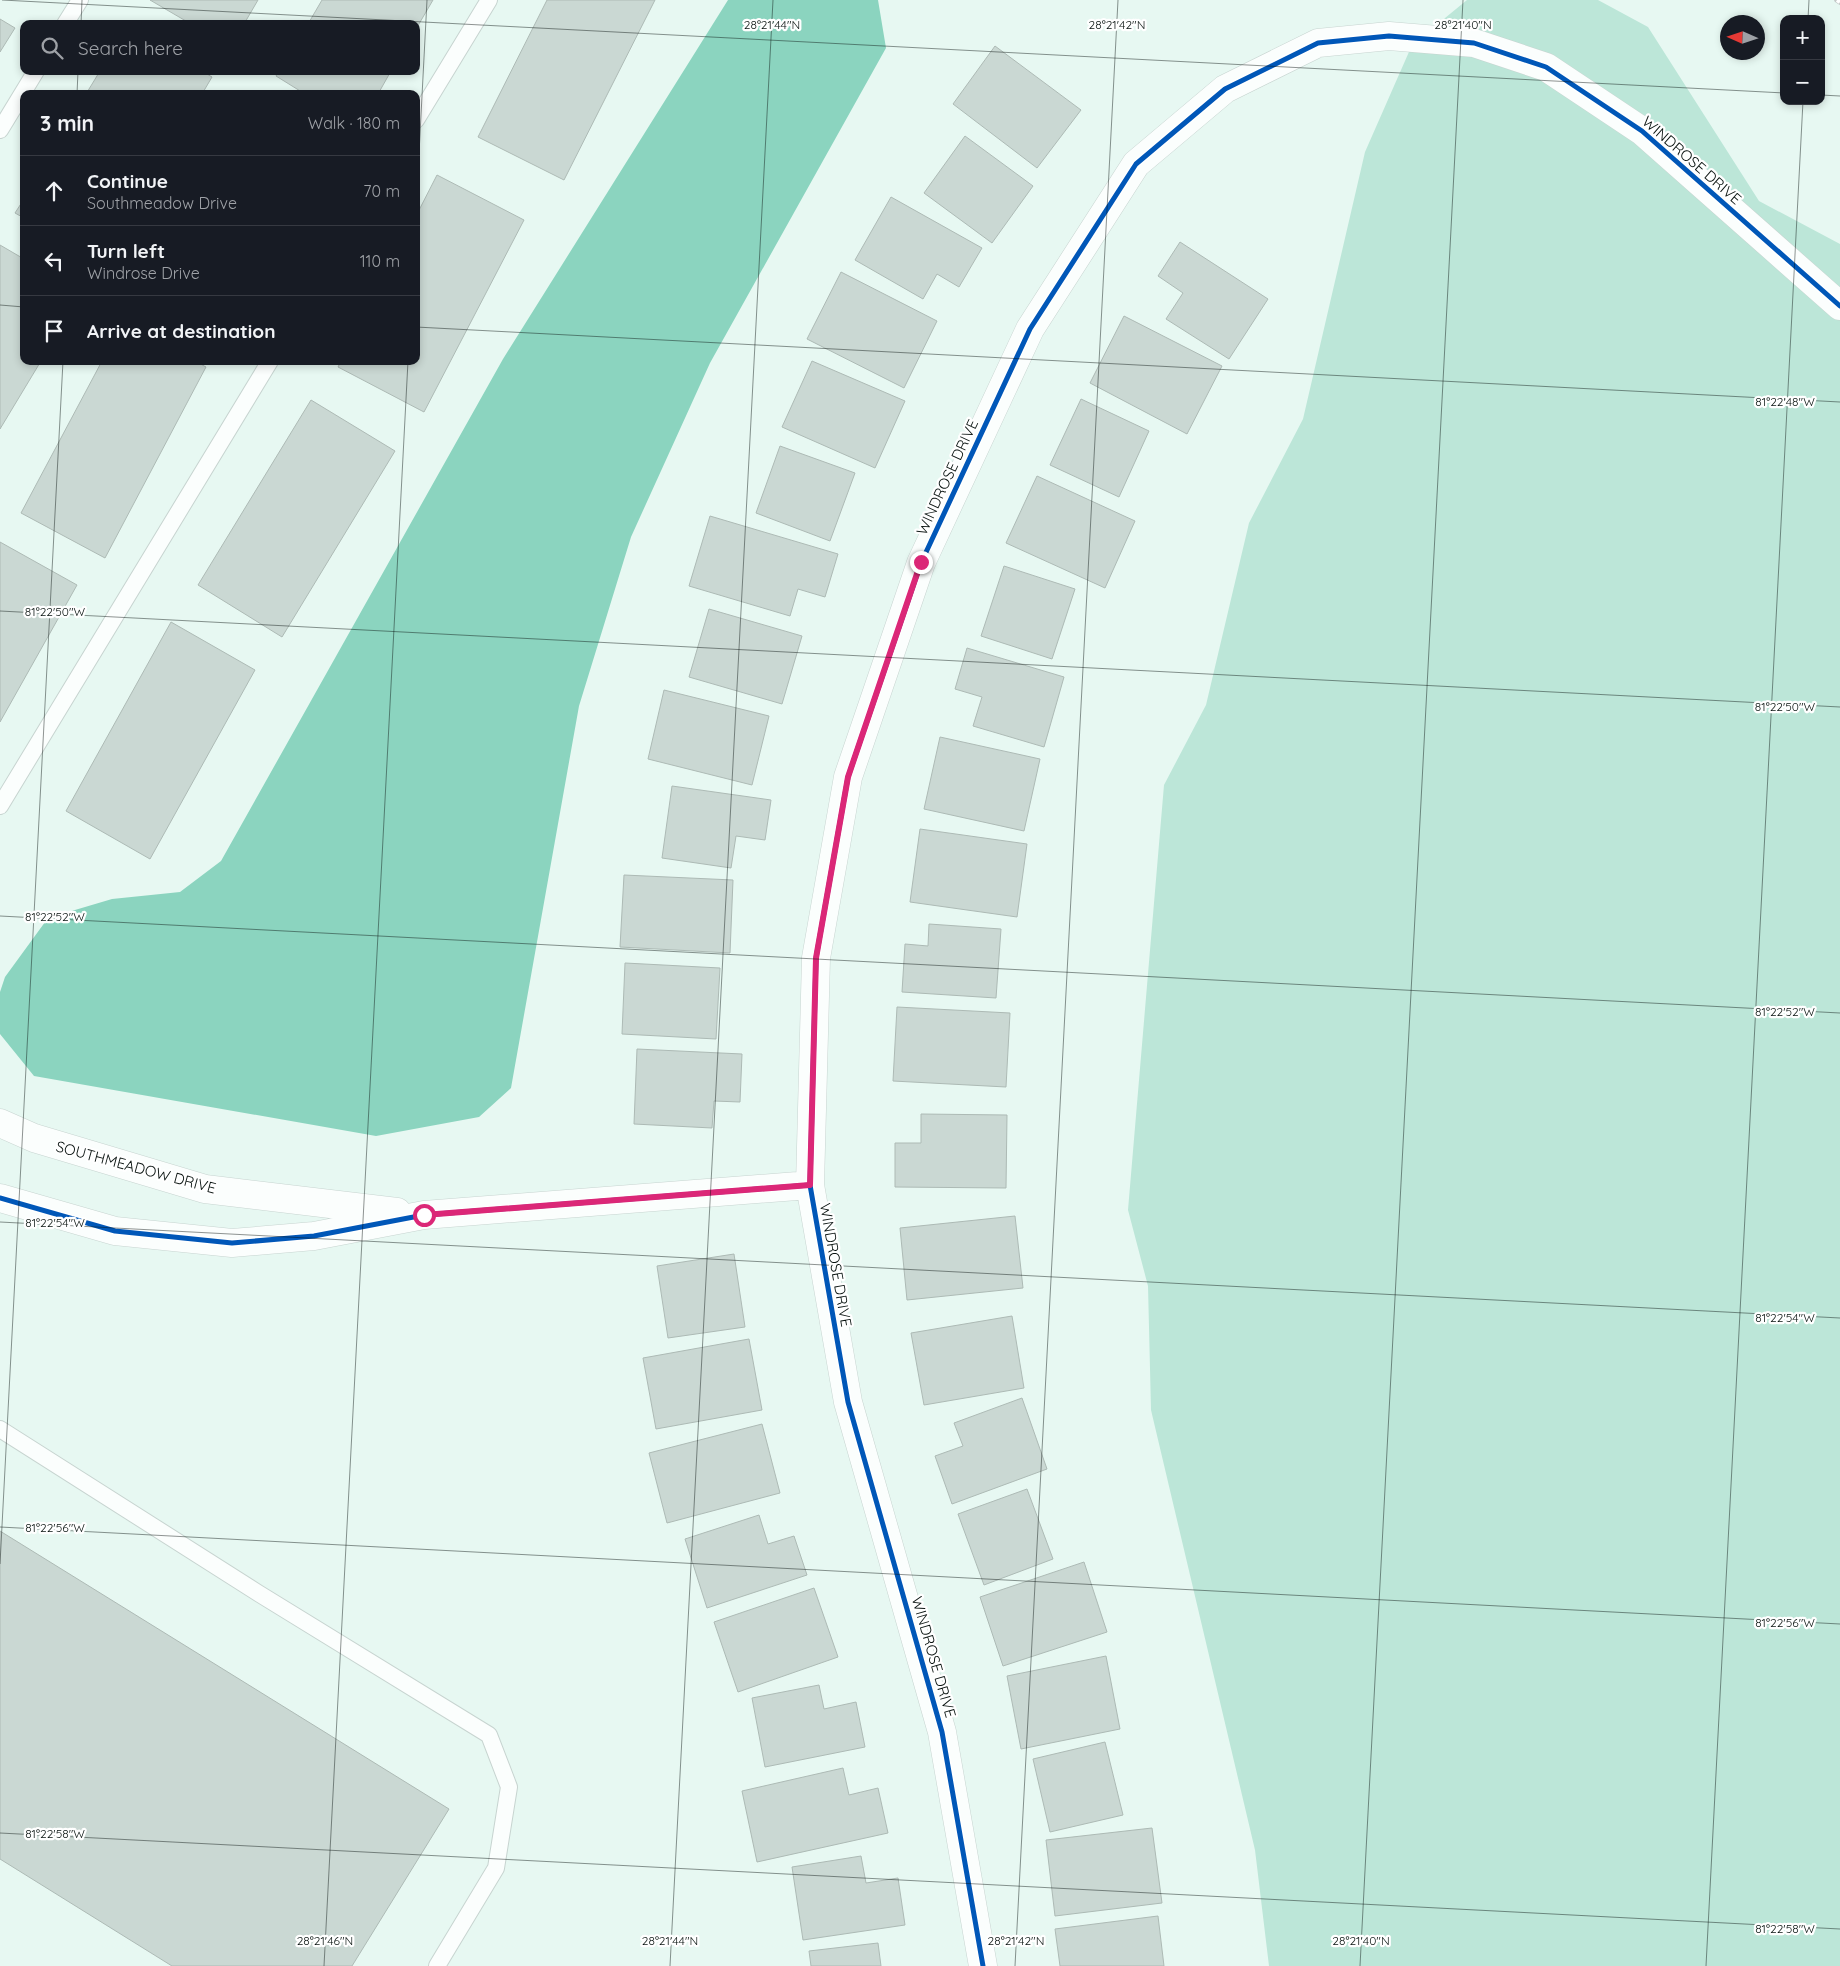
<!DOCTYPE html>
<meta charset="utf-8">
<style>
:root{--surface:#171b24;--page:#242831;--text:#f1f3f6;--muted:#9ea1a6;--line:#363941}
body{margin:0;font-family:Quicksand,sans-serif;background:var(--page);color:var(--text)}
.controls{position:absolute;right:15px;top:15px;display:grid;overflow:hidden;border-radius:10px;box-shadow:0 2px 8px #0003}
.controls button{width:45px;height:45px;display:grid;place-items:center;padding:0;border:0;border-bottom:1px solid var(--line);background:var(--surface);color:var(--text);font:25px sans-serif}
.compass{position:absolute;left:1720px;top:15px;width:45px;height:45px;border-radius:50%;background:var(--surface);box-shadow:0 2px 8px #0003;rotate:273deg}
.stop{position:absolute;width:15px;height:15px;margin:-11px;border:4px solid #db2777;border-radius:50%;background:#fff}
.stop.end{background:#db2777;border-color:#fff;box-shadow:0 1px 5px #0008}
.list{margin:0;padding:0;list-style:none}
h2{display:flex;justify-content:space-between;align-items:center;height:65px;margin:0;padding:0 20px;font-size:21px}
h2 small{font-size:16px;font-weight:400;color:var(--muted)}
.list li{display:grid;grid-template-columns:32px 1fr auto;gap:15px;align-items:center;box-sizing:border-box;height:70px;padding:0 20px;border-top:1px solid var(--line)}
.list b{display:block;font-size:19px;white-space:nowrap}
.list p{margin:0;font-size:16px;white-space:nowrap;color:var(--muted)}
.list em{font-size:16px;font-style:normal;color:var(--muted)}
.icon{flex:none;width:28px;height:28px;fill:none;stroke:currentColor;stroke-width:2;stroke-linecap:round;stroke-linejoin:round}
.map{position:relative;flex:none;width:1840px;height:1966px;overflow:hidden}
.search{position:absolute;background:var(--surface);box-shadow:0 2px 8px #0003;left:20px;top:20px;width:400px;height:55px;display:flex;align-items:center;gap:12px;box-sizing:border-box;padding:0 18px;border-radius:10px;color:var(--muted);font-size:19px}
.panel{position:absolute;background:var(--surface);box-shadow:0 2px 8px #0003;left:20px;top:90px;width:400px;height:275px;border-radius:10px}
.map>svg:first-child{display:block}
.green{fill:#bce6d8}
.water{fill:#8bd4bf}
.building{fill:#cad8d3;stroke:#adbab5}
.lines{fill:none;stroke-linecap:round;stroke-linejoin:round}
.service-casing{stroke:#c7d4d0;stroke-width:18}
.minor-casing{stroke:#c7d4d0;stroke-width:29}
.service{stroke:#fbfefd;stroke-width:16}
.minor{stroke:#fbfefd;stroke-width:28}
.rail-casing{stroke:#c3c8c7;stroke-width:5.5}
.rail{stroke:#fff;stroke-width:4;stroke-dasharray:11;stroke-linecap:butt}
.cycleway-casing{stroke:#fff;stroke-width:8}
.cycleway{stroke:#0057b8;stroke-width:5}
.route{stroke:#db2777;stroke-width:6}
.ticks{fill:none;stroke:#08120f;stroke-width:1;stroke-opacity:0.45}
.labels{text-anchor:middle;dominant-baseline:central;stroke-width:4.5;stroke-linejoin:round;paint-order:stroke}
.street-label{font-size:15px;fill:#08120f;stroke:#fff}
.ticks-label{font-size:12px;text-anchor:middle;fill:#08120f;stroke:#fff;stroke-width:4.5;stroke-linejoin:round;paint-order:stroke}
</style>
<div class="map">
<svg width="1840" height="1966" viewBox="0 0 1840 1966">
<rect width="100%" height="100%" fill="#e7f8f2"/>
<path class="green" d="M1467,0H1598L1648,27L1759,201L1840,244V1966H1269L1255,1850L1151,1410L1148,1286L1128,1210L1164,785L1206,705L1249,523L1303,419L1365,152L1412,45Z"/>
<path class="water" d="M728,0H878L886,48L710,363L631,537L579,706L511,1088L479,1117L376,1136L34,1076L0,1034V992L5,977L48,918L112,899L180,892L221,861L503,359Z"/>
<path class="building" d="M150,0H258L244,24H191Z
M322,0H433L416,29V24H308Z
M547,0H655L564,180L478,137Z
M0,19L15,28L0,52Z
M995,46L1081,110L1037,168L953,104Z
M100,71H202L212,77L202,94H86Z
M279,71H391L378,94H305L276,76Z
M965,136L1033,186L992,243L924,193Z
M437,175L524,220L424,412L338,367L341,361H416V216Z
M891,197L982,248L959,287L937,274L923,299L855,260Z
M24,199V218L15,213Z
M1180,242L1268,299L1229,359L1166,319L1183,293L1158,276Z
M0,245L24,259V361H41L0,429Z
M841,272L937,321L904,388L807,339Z
M1124,316L1222,366L1187,434L1090,383Z
M102,361H195L206,367L105,558L21,513Z
M812,361L905,401L875,468L782,427Z
M1081,399L1149,431L1119,497L1050,465Z
M311,400L395,451L282,637L198,585Z
M780,446L855,473L830,541L756,513Z
M1037,476L1135,521L1105,588L1006,543Z
M710,516L838,554L825,597L798,589L790,616L689,586Z
M0,542L77,585L0,722Z
M1004,566L1075,589L1052,659L981,636Z
M709,609L802,636L782,704L689,677Z
M171,622L255,670L150,859L66,811Z
M967,648L1064,677L1044,747L973,726L982,697L955,689Z
M664,690L769,716L752,785L648,759Z
M940,737L1040,759L1024,831L924,809Z
M672,786L771,800L765,840L736,836L731,868L662,858Z
M920,829L1027,844L1017,917L910,902Z
M624,875L733,880L730,953L620,947Z
M929,924L1001,929L996,998L902,992L905,944L928,946Z
M625,963L720,968L716,1039L622,1034Z
M897,1007L1010,1013L1006,1087L893,1081Z
M637,1049L742,1054L740,1102L714,1101L712,1128L634,1124Z
M921,1114L1007,1115L1006,1188L895,1187V1143H921Z
M1015,1216L1023,1288L907,1300L900,1228Z
M734,1254L745,1327L668,1338L657,1266Z
M1012,1316L1024,1388L924,1405L911,1333Z
M749,1339L762,1410L656,1429L643,1358Z
M1022,1398L1047,1469L952,1504L935,1456L963,1446L954,1423Z
M762,1424L780,1493L667,1523L649,1453Z
M1027,1489L1053,1559L984,1585L958,1514Z
M759,1515L768,1544L794,1536L807,1575L707,1608L685,1539Z
M0,1531L449,1809L352,1966H172L0,1859Z
M1084,1562L1107,1632L1003,1666L980,1597Z
M814,1588L838,1657L738,1692L714,1622Z
M1106,1656L1120,1729L1021,1749L1007,1676Z
M819,1685L824,1709L856,1702L865,1747L765,1767L752,1698Z
M1105,1742L1123,1815L1050,1832L1033,1759Z
M843,1768L849,1795L878,1788L888,1833L757,1862L742,1791Z
M1152,1828L1162,1903L1055,1916L1046,1840Z
M861,1856L866,1883L898,1878L905,1925L803,1940L792,1867Z
M1158,1916L1164,1966H1060L1055,1929Z
M878,1943L881,1966H811L809,1951Z"/>
<g class="lines">
<g class="service-casing">
<path id="service" d="M65,24L80,0
M416,120L489,0
M0,130L36,71
M0,806L270,361
M0,1429L258,1593L489,1735L509,1787L496,1868L437,1966"/>
</g>
<g class="minor-casing">
<path id="minor" d="M0,1123L34,1138L205,1189L397,1212
M0,1198L115,1231L232,1243L314,1236L424,1215L810,1185
M983,1966L942,1732L848,1402L810,1185L816,958L848,777L921,563L1030,329L1136,164L1225,89L1318,43L1389,36L1474,43L1546,67L1642,131L1840,306"/>
</g>
<use href="#service" class="service"/>
<use href="#minor" class="minor"/>
<g class="rail-casing">
<path id="rail" d="M1837,0L1840,2"/>
</g>
<use href="#rail" class="rail"/>
<g class="cycleway-casing">
<path id="cycleway" d="M0,1198L115,1231L232,1243L314,1236L424,1215L810,1185
M983,1966L942,1732L848,1402L810,1185L816,958L848,777L921,563L1030,329L1136,164L1225,89L1318,43L1389,36L1474,43L1546,67L1642,131L1840,306"/>
</g>
<use href="#cycleway" class="cycleway"/>
</g>
<g class="lines">
<path class="route" d="M424,1215L810,1185L816,958L848,777L921,562"/>
</g>
<path class="ticks" d="M2,0L1784,93M1808,19L1809,0M81,24L82,0M77,94L78,71M1821,95L1840,96M416,211L427,0M0,305L24,307M416,327L1840,402M0,611L1840,707M0,916L1840,1013M0,1222L1840,1318M0,1527L1840,1624M0,1564L63,361M0,1833L1840,1929M324,1966L408,361M670,1966L773,0M1015,1966L1118,0M1360,1966L1463,0M1706,1966L1803,101"/>
<g class="labels">
<g class="street-label">
<text transform="translate(1692 160) rotate(41)">WINDROSE DRIVE</text>
<text transform="translate(947 477) rotate(-65)">WINDROSE DRIVE</text>
<text transform="translate(136 1167) rotate(15)">SOUTHMEADOW DRIVE</text>
<text transform="translate(836 1265) rotate(80)">WINDROSE DRIVE</text>
<text transform="translate(934 1657) rotate(74)">WINDROSE DRIVE</text>
</g>
</g>
<g class="ticks-label">
<text x="772" y="29">28°21'44"N</text>
<text x="1117" y="29">28°21'42"N</text>
<text x="1463" y="29">28°21'40"N</text>
<text x="1785" y="406">81°22'48"W</text>
<text x="55" y="616">81°22'50"W</text>
<text x="1785" y="711">81°22'50"W</text>
<text x="55" y="921">81°22'52"W</text>
<text x="1785" y="1016">81°22'52"W</text>
<text x="55" y="1227">81°22'54"W</text>
<text x="1785" y="1322">81°22'54"W</text>
<text x="55" y="1532">81°22'56"W</text>
<text x="1785" y="1627">81°22'56"W</text>
<text x="55" y="1838">81°22'58"W</text>
<text x="1785" y="1933">81°22'58"W</text>
<text x="325" y="1945">28°21'46"N</text>
<text x="670" y="1945">28°21'44"N</text>
<text x="1016" y="1945">28°21'42"N</text>
<text x="1361" y="1945">28°21'40"N</text>
</g>
</svg>
<div class="controls">
<button>+</button>
<button>−</button>
</div>
<svg class="compass" viewBox="-18 -18 36 36"><path d="M0-13l5 13h-10z" fill="#e53935"/><path d="M0 13l5-13h-10z" fill="#9ea1a6"/></svg>
<div class="stop" style="left:424px;top:1215px"></div>
<div class="stop end" style="left:921px;top:562px"></div>
<div class="search"><svg class="icon" aria-label="search" viewBox="0 0 24 24"><circle cx="10" cy="10" r="6"/><path d="M15 15l6 6"/></svg>Search here</div>
<section class="panel">
<h2>3 min<small>Walk · 180 m</small></h2>
<ul class="list">
<li><svg class="icon" aria-label="ahead" viewBox="0 0 24 24"><path d="M12 20V5M6 11l6-6 6 6"/></svg><div><b>Continue</b><p>Southmeadow Drive</p></div><em>70 m</em></li>
<li><svg class="icon" aria-label="left" viewBox="0 0 24 24"><path d="M17 20v-9H6M10 6l-5 5 5 5"/></svg><div><b>Turn left</b><p>Windrose Drive</p></div><em>110 m</em></li>
<li><svg class="icon" aria-label="arrive" viewBox="0 0 24 24"><path d="M6 21V4h12l-3 4 3 4H6"/></svg><div><b>Arrive at destination</b></div></li>
</ul>
</section>
</div>
